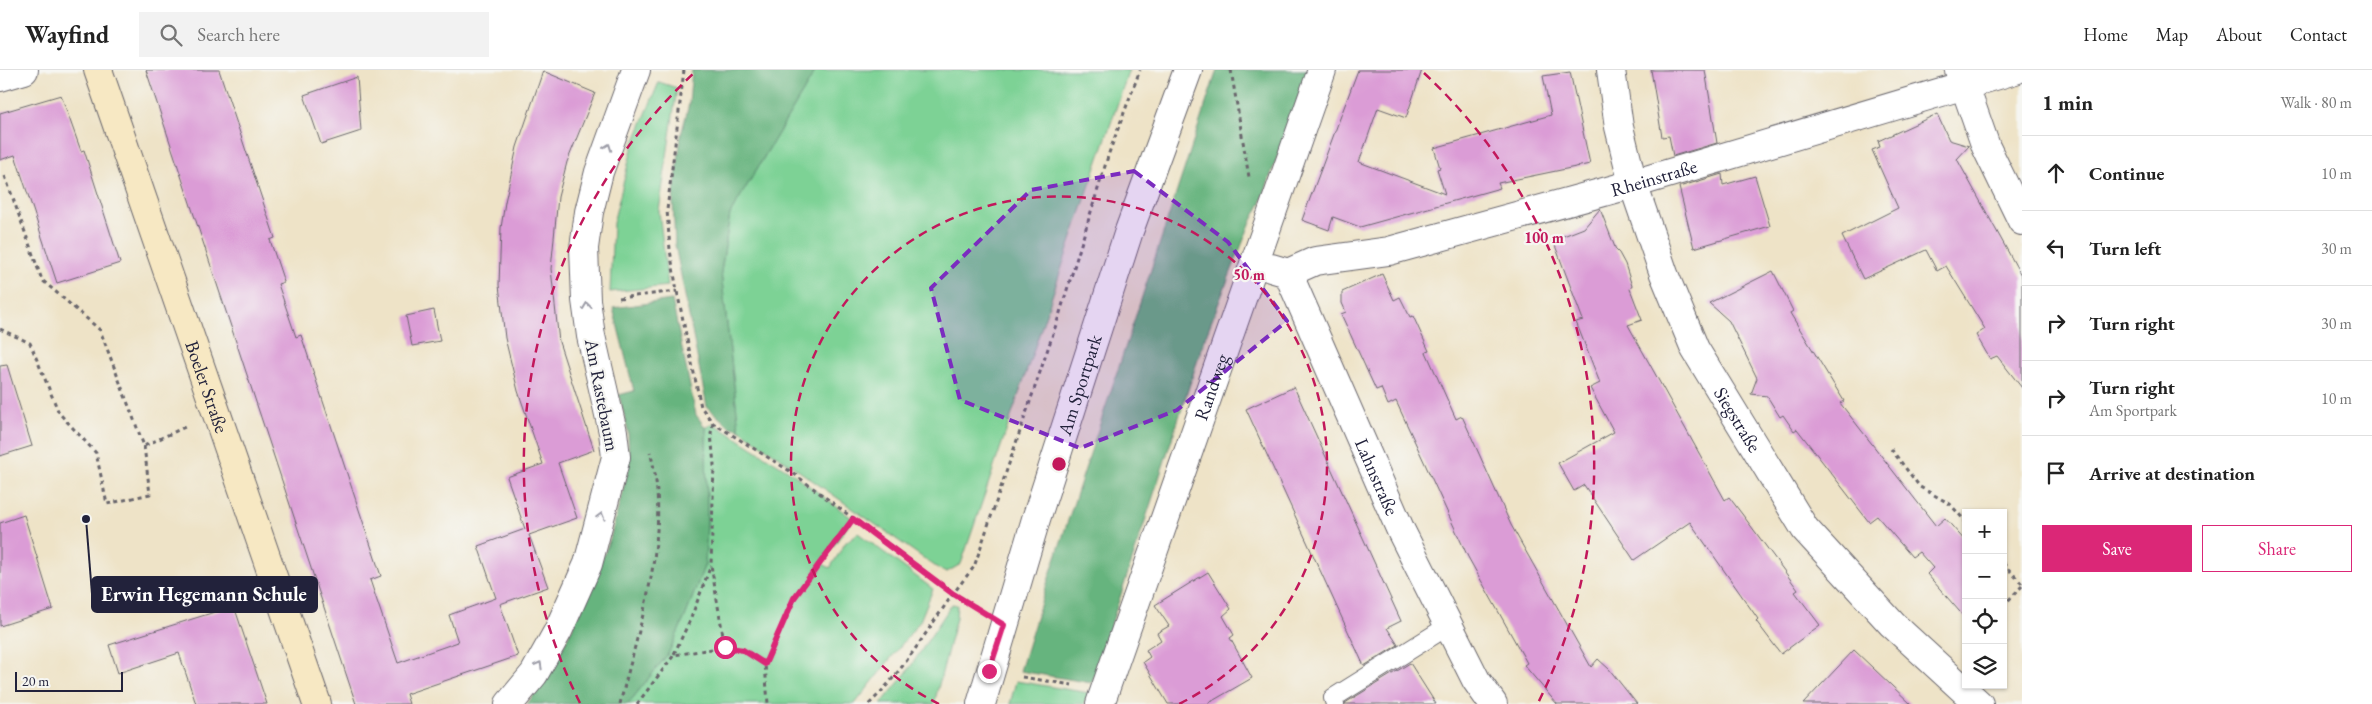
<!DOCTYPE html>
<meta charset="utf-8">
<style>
:root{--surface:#fff;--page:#f2f2f2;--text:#222;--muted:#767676;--line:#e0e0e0;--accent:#db2777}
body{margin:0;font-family:"EB Garamond",serif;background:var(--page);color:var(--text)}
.controls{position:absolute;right:15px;bottom:15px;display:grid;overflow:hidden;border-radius:0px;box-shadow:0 1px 4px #0004}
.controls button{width:45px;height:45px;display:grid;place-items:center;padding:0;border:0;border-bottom:1px solid var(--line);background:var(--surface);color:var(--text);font:25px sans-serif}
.scale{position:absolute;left:15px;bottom:12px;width:108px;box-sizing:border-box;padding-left:5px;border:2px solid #22223b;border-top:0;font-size:14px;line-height:18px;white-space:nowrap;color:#22223b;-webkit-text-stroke:4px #f6f6f2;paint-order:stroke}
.stop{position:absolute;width:15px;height:15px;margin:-11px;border:4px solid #db2777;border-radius:50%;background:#fff}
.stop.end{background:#db2777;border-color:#fff;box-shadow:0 1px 5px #0008}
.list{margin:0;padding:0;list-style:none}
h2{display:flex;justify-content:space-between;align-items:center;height:65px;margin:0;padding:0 20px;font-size:21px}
h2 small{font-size:16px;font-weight:400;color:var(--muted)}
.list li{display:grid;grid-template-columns:32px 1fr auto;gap:15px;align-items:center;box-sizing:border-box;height:75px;padding:0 20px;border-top:1px solid var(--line)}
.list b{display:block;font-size:19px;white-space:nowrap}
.list p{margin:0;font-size:16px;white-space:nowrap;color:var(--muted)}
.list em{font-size:16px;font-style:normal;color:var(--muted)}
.actions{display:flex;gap:10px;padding:15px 20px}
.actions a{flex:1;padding:11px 0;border:1px solid var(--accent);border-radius:0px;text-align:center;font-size:18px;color:var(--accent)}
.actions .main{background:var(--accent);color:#fff}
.icon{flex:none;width:28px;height:28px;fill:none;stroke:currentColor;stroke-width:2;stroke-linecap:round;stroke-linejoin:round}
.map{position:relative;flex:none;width:2022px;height:634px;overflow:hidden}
header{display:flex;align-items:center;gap:30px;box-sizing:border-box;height:70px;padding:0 25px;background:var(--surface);border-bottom:1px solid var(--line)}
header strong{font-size:24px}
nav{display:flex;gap:28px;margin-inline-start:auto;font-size:18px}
.search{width:350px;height:45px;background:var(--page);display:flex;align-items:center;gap:12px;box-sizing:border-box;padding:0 18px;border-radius:0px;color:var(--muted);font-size:19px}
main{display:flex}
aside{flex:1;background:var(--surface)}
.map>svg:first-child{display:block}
.green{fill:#7dd295;stroke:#507a68}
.forest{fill:#66b47e;stroke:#446b5c}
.building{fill:#db9cd6}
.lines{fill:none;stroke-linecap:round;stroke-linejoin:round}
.lane-casing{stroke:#69666c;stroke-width:20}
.street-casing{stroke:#69666c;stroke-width:30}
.secondary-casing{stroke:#69666c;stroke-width:30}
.path{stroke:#69666c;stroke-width:3;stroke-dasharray:4 4;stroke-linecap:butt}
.lane{stroke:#fff;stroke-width:18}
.street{stroke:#fff;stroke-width:28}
.secondary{stroke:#f7e8c3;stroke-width:28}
.oneway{stroke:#9c9ca7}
.route{stroke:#db2777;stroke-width:6}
.marked{fill:#7b2cbf;fill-opacity:0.2;stroke:#7b2cbf;stroke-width:4;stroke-dasharray:10 6;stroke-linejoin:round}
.ring{fill:none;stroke:#c2185b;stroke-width:2.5;stroke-dasharray:9 6}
.labels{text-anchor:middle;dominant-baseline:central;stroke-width:4.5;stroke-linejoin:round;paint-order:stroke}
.street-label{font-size:19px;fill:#22223b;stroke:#f6f6f2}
.centre{fill:#c2185b;stroke:#f6f6f2;stroke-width:2.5}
.ring-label{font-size:15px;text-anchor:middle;font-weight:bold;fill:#c2185b;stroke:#f6f6f2;stroke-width:4.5;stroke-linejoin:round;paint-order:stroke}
.leader{fill:none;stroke:#22223b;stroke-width:2}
.callout-dot{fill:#22223b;stroke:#f6f6f2;stroke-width:2}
.callout{fill:#22223b;stroke:#22223b;stroke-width:2}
.callout-label{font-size:20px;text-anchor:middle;font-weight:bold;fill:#fff}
</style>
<header>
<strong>Wayfind</strong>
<div class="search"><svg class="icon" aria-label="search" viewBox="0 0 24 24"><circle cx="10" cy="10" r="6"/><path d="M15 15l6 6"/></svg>Search here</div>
<nav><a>Home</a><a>Map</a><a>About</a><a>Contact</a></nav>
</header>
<main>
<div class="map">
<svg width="2022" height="634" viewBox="0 0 2022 634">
<rect width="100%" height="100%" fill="#f6f6f2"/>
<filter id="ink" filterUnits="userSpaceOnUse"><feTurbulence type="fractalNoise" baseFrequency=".02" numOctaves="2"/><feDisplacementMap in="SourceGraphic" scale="10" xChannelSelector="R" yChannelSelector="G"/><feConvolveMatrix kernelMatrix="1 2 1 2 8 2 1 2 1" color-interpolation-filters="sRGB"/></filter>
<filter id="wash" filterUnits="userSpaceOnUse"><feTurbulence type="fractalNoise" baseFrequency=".0096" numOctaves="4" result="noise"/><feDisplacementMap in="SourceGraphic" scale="20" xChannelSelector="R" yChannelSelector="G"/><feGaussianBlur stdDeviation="1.12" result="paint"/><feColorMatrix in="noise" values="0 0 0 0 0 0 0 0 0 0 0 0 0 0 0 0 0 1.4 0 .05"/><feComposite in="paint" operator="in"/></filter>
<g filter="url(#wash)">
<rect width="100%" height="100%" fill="#eee3c7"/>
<path class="green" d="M816,0H1129L961,494L947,502L939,499L739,359L721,202L730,144Z
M659,12L677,18L659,141L668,216L610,222L613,153L633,75Z
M713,353L792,403L853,449L821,493L830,498L846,472L858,463L933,519L920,551L855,634H628L668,584L685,547L705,494L707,451L706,358Z
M952,534L957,535L956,548L934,634H881L907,602Z
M1016,611L1089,623L1084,634H1010Z"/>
<path class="forest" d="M692,0H816L730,144L721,202L739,359L730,357L707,337L675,175L673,132L681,65L689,34Z
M1217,0H1308L1261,133L1250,154L1205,268L1092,613L1020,601L1043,526Z
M672,230L696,345L706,358L707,451L705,494L685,547L668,584L628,634H527L549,605L586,530L610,469L629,397L628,361L619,325L634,321L613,238Z"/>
<g id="blocks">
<path class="building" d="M146,0H219L275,168L270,170L284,212L278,214L296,267L301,265L381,506L370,510L398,593L458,572L449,545L496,528L478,476L525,459L507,407L543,394L518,321L505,268L499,215L501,158L505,132L517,77L543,1L595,23L567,92L558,127L551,199L559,272L594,380L558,393L577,448L529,465L548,517L500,534L518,586L406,624L409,634H356Z
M1358,0H1422L1406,48L1378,38L1359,92L1445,124L1437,99L1440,98L1434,78L1551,45L1543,6L1570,2L1590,94L1498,113L1500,118L1360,157L1333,147L1329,160L1302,150Z
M1651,0H1705L1717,73L1673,86L1669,66L1662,67Z
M357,7L361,61L321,74L304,25Z
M61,25L81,81L84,80L120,193L57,213L15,85L0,90V43Z
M1937,44L1949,70L1969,76L1957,89L2022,207V318L1997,286L1990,289L1976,265L1985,259L1946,196L1937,201L1926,180L1863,209L1842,166L1898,138L1872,80L1880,77L1878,71Z
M1722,104L1723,115L1755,106L1770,156L1694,178L1679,117Z
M1600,139L1616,180L1619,183L1625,194L1632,216L1630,219L1642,250L1628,255L1725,430L1729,427L1742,444L1785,502L1798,520L1795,522L1820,555L1781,584L1756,551L1758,549L1690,452L1634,490L1584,415L1574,421L1558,393L1614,362L1590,318L1600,313L1576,252L1583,250L1553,170L1584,158Z
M1773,201L1793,241L1790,243L1844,331L1840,333L1936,456L1945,448L1966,472V549L1927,504L1933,498L1919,482L1912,487L1877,446L1869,452L1797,359L1794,361L1783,345L1780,347L1767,326L1751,324L1757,308L1729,251L1709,233Z
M1382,204L1394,230L1400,227L1410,247L1413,246L1429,281L1426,282L1456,349L1462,346L1511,455L1591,597L1598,589L1609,599L1637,634H1557L1524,595L1527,593L1468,487L1396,331L1388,335L1381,318L1376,320L1341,244L1346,242L1342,233V222Z
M434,240L440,271L412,276L406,246Z
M7,295L32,376L0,386V296Z
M1294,317L1401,551L1387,558L1398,575L1364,596L1246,339Z
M24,445L53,539L0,556V453Z
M1208,502L1231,539L1223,546L1234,565L1230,568L1252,608L1207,634H1168L1143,592L1150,587L1146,580L1161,570L1157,563L1169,556L1155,535Z
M234,536L267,634H196L179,583L118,603L109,575Z
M1854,580L1911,634H1803Z
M1410,593L1436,634H1345V633Z"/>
</g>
</g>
<g filter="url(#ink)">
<use href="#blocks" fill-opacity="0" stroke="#69666c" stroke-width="1"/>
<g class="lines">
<g class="lane-casing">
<path id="lane" d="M1335,634L1333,628L1448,556"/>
</g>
<g class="street-casing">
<g id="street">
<path id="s1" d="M1611,0L1619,57L1633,114L1664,204L1695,279L1805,459L1892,554L1979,634"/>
<path d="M1959,0L1986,77L2022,151"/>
<path d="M0,7L24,0"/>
<path id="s2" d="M1271,198L1288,203L1401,461L1476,610L1493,634"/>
<path id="s3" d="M1288,203L1315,191L1389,181L1633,114L2015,0"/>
<path d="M509,634L534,604L558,561L588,494L616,387L613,362L591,266L586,230L584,178L589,142L599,102L636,0"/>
<path id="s4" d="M981,634L1036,449L1129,161L1188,0"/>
<path id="s5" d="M1100,634L1322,0"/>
</g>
</g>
<g class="secondary-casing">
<g id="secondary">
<path id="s6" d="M98,0L317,634"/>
</g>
</g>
<path class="path" d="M684,0L667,140L670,180L677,221L701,337L713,353L793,403L952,523L976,537
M1231,0L1249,107
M5,106L42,210L100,260L144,376L187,356
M619,228L677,221
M0,259L30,273L59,343L96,383L107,434L150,424L144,376
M713,353L711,363L714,395L711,495L725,577
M1891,379L1920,417L1950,434L1966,452
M2003,493L2022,514
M2003,536L2022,516
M674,584L691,548L711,495
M765,594L794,528L853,449
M1022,607L1072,615
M620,634C639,556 673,461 650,382
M637,634L674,585L725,577L743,580L765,594L768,634
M869,634C911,594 937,541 974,497L1059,246L1109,83L1140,0"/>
<use href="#lane" class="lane"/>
<use href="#street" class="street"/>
<use href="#secondary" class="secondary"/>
</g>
<defs><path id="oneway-chevron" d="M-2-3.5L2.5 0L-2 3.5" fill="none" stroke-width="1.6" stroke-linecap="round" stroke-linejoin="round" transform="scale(1.25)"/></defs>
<g class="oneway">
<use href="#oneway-chevron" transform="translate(608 77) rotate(-70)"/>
<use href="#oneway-chevron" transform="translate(587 236) rotate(-97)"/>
<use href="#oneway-chevron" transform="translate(601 446) rotate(-74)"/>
<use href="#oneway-chevron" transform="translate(539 595) rotate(-61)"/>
</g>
</g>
<g class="lines" filter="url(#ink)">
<path class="route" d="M725,577L743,580L765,594L794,528L853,449L952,523L1004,555L989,601"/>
</g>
<path class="marked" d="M1134,101L1228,172L1287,251L1177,340L1080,378L960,330L931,218L1031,120Z"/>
<g class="ring">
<path d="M939 634A268 268 0 1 1 1179 634"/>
<path d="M580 633A535 535 0 0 1 694 3M1424 3A535 535 0 0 1 1538 633"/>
</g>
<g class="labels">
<g class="street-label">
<text stroke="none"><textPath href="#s3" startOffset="379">Rheinstraße</textPath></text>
<text stroke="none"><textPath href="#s4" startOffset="334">Am Sportpark</textPath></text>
<text stroke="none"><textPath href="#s6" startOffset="335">Boeler Straße</textPath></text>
<text stroke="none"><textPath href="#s5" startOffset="336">Randweg</textPath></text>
<text transform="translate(602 325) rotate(79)">Am Rastebaum</text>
<text stroke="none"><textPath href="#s1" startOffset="375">Siegstraße</textPath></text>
<text stroke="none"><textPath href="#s2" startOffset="240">Lahnstraße</textPath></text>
</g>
</g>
<circle cx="1059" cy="394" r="8" class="centre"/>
<g class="ring-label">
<text x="1544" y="173">100 m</text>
<text x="1249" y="210">50 m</text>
</g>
<path class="leader" d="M86 449L92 524"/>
<circle class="callout-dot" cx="86" cy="449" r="5"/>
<rect class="callout" x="92" y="507" width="225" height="35" rx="5"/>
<g class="callout-label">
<text x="204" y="531">Erwin Hegemann Schule</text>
</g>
</svg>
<div class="controls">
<button>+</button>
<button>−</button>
<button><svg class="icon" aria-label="locate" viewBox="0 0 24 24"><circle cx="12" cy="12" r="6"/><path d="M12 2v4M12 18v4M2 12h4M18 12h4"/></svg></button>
<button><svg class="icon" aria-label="layers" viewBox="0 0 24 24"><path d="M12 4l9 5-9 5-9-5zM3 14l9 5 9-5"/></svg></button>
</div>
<div class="scale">20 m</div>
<div class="stop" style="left:725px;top:577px"></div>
<div class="stop end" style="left:989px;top:601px"></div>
</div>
<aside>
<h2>1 min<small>Walk · 80 m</small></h2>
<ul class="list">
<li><svg class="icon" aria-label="ahead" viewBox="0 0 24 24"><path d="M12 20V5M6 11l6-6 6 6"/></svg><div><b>Continue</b></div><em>10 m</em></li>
<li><svg class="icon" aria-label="left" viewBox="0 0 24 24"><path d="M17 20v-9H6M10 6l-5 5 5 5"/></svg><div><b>Turn left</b></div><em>30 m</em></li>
<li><svg class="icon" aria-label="right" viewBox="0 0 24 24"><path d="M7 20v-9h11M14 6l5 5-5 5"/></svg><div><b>Turn right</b></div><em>30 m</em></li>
<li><svg class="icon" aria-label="right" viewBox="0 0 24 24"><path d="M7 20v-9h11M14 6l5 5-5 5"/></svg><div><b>Turn right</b><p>Am Sportpark</p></div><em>10 m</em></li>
<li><svg class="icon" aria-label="arrive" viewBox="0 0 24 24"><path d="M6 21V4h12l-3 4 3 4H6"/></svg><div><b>Arrive at destination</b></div></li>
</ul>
<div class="actions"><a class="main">Save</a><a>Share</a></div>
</aside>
</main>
